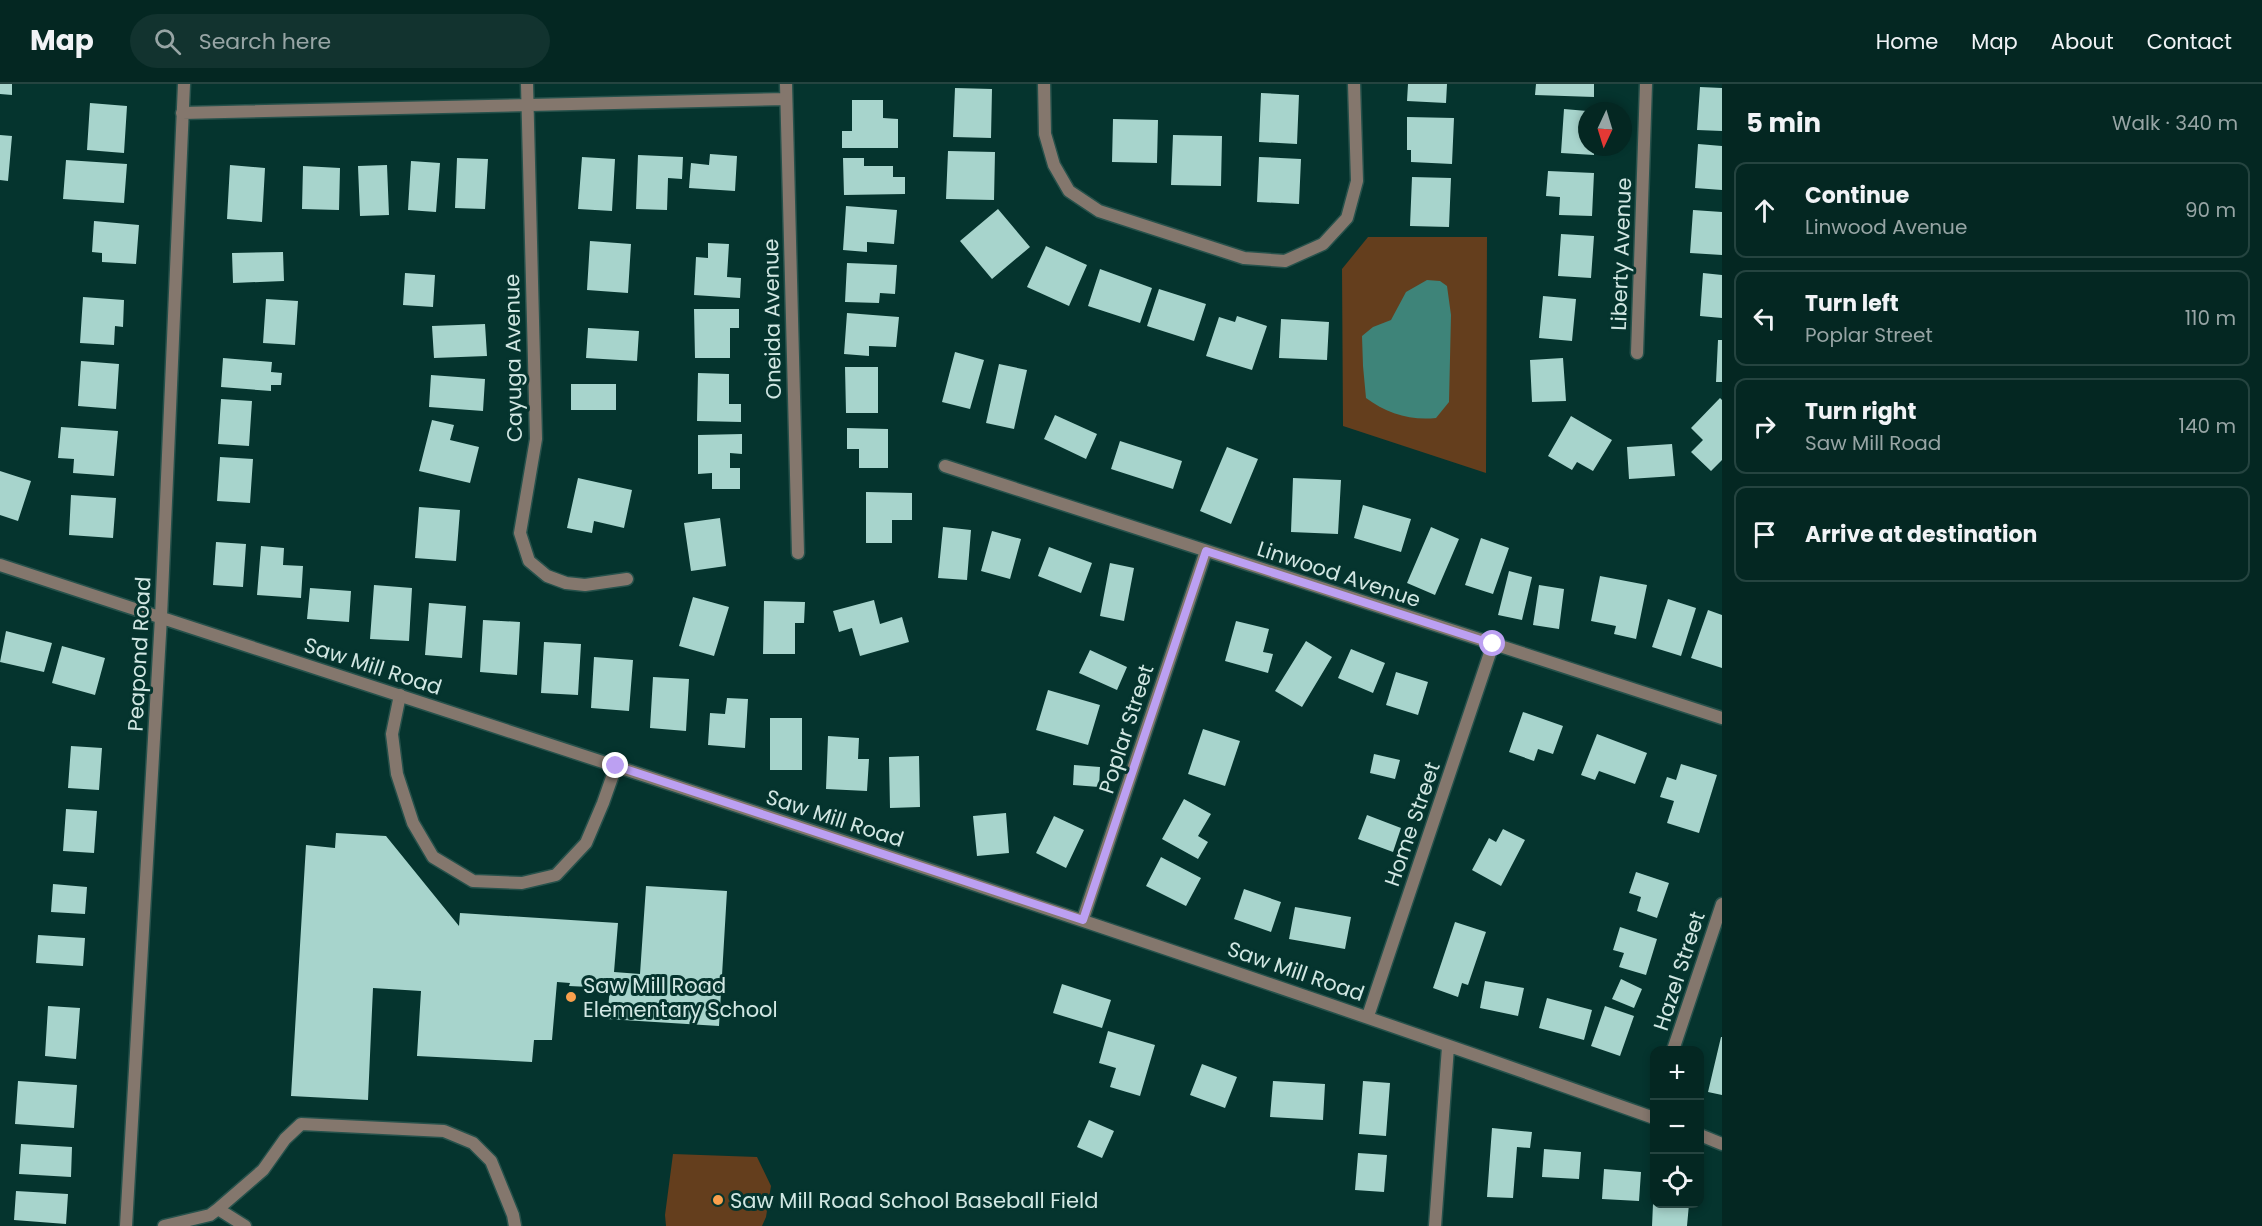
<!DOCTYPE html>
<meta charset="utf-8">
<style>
:root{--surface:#042722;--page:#12332f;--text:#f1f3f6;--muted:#97a5a5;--line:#254440}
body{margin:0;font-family:Poppins,sans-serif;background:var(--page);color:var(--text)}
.controls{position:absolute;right:18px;bottom:18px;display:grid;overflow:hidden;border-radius:12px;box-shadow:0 3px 9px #0003}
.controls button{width:54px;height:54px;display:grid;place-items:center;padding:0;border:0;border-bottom:2px solid var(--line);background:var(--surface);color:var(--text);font:30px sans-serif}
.compass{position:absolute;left:1578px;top:18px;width:54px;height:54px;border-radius:50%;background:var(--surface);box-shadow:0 3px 9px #0003;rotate:184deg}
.stop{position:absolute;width:18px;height:18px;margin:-14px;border:4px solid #bca0f2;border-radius:50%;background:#fff}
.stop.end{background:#bca0f2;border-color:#fff;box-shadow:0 2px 6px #0008}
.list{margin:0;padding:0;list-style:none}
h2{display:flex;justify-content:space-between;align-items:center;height:78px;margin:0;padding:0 24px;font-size:26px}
h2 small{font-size:20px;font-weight:400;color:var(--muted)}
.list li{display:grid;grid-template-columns:39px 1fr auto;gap:18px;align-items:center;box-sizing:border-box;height:96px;margin:0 12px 12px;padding:0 12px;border:2px solid var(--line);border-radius:12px}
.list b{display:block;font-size:22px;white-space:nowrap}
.list p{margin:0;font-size:20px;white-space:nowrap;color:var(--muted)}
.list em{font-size:20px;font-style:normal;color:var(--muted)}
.icon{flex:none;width:33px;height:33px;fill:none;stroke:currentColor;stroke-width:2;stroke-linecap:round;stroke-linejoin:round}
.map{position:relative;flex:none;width:1722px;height:1142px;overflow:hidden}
header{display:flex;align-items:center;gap:36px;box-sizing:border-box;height:84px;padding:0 30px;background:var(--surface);border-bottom:2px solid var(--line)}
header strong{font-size:28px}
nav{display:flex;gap:33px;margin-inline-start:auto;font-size:21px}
.search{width:420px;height:54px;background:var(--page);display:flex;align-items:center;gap:15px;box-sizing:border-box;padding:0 21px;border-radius:33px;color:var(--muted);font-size:22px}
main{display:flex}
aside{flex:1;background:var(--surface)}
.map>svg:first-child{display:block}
.green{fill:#643e1d}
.water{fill:#3e8479}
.building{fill:#a7d4cc}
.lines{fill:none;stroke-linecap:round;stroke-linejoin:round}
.lane-casing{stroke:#26514b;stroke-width:15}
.street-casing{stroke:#26514b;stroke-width:15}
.lane{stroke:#84776d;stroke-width:12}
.street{stroke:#84776d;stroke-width:12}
.route{stroke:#bca0f2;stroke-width:8}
.poi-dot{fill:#f9a04d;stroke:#05342e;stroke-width:2}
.labels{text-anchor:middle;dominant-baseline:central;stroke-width:6;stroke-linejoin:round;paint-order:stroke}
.street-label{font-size:21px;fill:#d1e7e3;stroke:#05342e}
.poi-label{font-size:21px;fill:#d1e7e3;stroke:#05342e;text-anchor:start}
</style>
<header>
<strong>Map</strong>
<div class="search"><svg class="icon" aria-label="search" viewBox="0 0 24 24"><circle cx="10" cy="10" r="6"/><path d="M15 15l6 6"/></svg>Search here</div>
<nav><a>Home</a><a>Map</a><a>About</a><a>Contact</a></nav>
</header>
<main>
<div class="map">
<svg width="1722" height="1142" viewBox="0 0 1722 1142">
<rect width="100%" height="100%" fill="#05342e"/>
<path class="green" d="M1368,153H1487L1486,389L1343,342L1342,185Z
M673,1070L757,1073L771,1102L766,1133L762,1142H666L665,1131Z"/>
<path class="water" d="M1427,196L1440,197L1447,202L1451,231L1449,318L1436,334C1411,337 1386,329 1366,314L1363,282L1362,252L1373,243L1391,236L1406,208Z"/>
<path class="building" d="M0,0H12V11L0,10Z
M1408,0H1447L1446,19L1407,17Z
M1536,0H1594V13L1535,11Z
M1700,3L1722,4V47L1697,46Z
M955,4L992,5L991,54L953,53Z
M1261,9L1299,11L1297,60L1259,58Z
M852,16H883V34L898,35V64H842V47H852Z
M90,19L127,22L124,69L87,66Z
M1564,25L1587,27V63H1594V71L1561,69Z
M1407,33L1454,34L1452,80L1411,78V66H1407Z
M1113,35L1158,36L1157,79L1112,78Z
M0,51L12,52L8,97L0,96Z
M1173,51L1222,52L1221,102L1171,101Z
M1698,60L1722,62V106L1695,104Z
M948,67L995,68L994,116L946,115Z
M710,70L737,72L735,107L689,104L691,79L709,81Z
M638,71L683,73L682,95L668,94L667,126L636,125Z
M582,73L615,75L612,127L578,125Z
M1259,73L1301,75L1299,120L1257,118Z
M457,74L488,75L485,125L455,124Z
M843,74H864V82H893V93H905V110L844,111Z
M66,76L127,80L124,119L63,115Z
M411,77L440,79L436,128L408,126Z
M230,81L265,84L262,138L227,135Z
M387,81L389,131L360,132L358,82Z
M303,82L340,84L339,126L302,125Z
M1548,87L1594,89L1592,132L1559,131L1560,113L1546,112Z
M1412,93L1451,94L1449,143L1410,142Z
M846,122L897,126L894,160L867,158V168L843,166Z
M998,125L1030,163L992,195L960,157Z
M1693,126L1722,128V171L1690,169Z
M94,137L139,141L136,180L102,178V169L92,168Z
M1561,150L1594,152L1591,194L1558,192Z
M590,157L631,160L628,209L587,206Z
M708,159L729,160L727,193L741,194L740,214L694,211L696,173L708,174Z
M1046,162L1087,181L1069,222L1027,203Z
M283,168L284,197L233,199L232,169Z
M847,179L897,181L895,210L880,209L879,219L845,218Z
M1100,185L1152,204L1140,239L1088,222Z
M405,189L435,191L433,223L403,221Z
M1703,189L1722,191V234L1700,232Z
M1159,205L1206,220L1194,257L1147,242Z
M1543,212L1576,215L1572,257L1539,254Z
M83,213L124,216L123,243L115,242L114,261L80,259Z
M266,215L298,217L295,261L263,259Z
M694,225H739V244H730V274H695Z
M847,229L899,233L896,263L869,262V272L844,270Z
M1237,232L1267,242L1252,286L1206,272L1219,233L1235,238Z
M1281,235L1329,238L1327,276L1279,274Z
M485,240L487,272L434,274L432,242Z
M588,244L639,247L637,277L586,274Z
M1718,256H1722V298H1716Z
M955,268L984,276L970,325L942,318Z
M223,274L272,278L271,288L282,289L281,301H271V307L221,303Z
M1563,274L1566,317L1532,318L1530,276Z
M81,277L119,280L116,325L78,322Z
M999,280L1027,286L1014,345L986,339Z
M845,283H878V329H846Z
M698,289L729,290V320H741V338L697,337Z
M431,291L485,295L483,327L429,323Z
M571,300H616V326H571Z
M1720,314L1722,316V376L1711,387L1691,368L1703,356L1691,344Z
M221,315L252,317L249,362L218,360Z
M1055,331L1097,350L1086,375L1044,355Z
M1571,332L1612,356L1593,387L1577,378L1572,386L1548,372Z
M432,336L454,341L450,356L479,363L470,399L419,387Z
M61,343L118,347L114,392L73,389L74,375L58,374Z
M847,344L888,345V384H859V365H847Z
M742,350V370L730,369V384H740V405H712V389L698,390V351Z
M1120,357L1182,377L1173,405L1111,385Z
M1672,360L1675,392L1629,395L1627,363Z
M1227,363L1258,375L1231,440L1200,427Z
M220,373L253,375L250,419L217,417Z
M0,387L31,397L18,437L0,431Z
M578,394L632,406L624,444L594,437L592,449L567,444Z
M1293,394L1341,396L1338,450L1291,448Z
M866,408L912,409V436H892V459H866Z
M71,411L116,414L113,454L69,451Z
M1363,421L1411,435L1401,468L1354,454Z
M419,423L460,426L456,477L415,474Z
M720,434L726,482L691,487L684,439Z
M943,443L971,446L967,496L938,494Z
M1431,443L1459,455L1435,511L1407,499Z
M992,447L1021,455L1010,495L981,487Z
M1481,454L1509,464L1493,510L1465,501Z
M216,458L246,460L243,503L213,501Z
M261,462L284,464L283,481L303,482L301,514L257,511Z
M1049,463L1092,479L1081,509L1038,492Z
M1110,479L1134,484L1124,537L1100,532Z
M1509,487L1532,493L1522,536L1498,531Z
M1600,492L1647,501L1636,555L1614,550L1616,542L1591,537Z
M374,501L412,504L409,557L370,555Z
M1539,501L1564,505L1559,545L1533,541Z
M310,504L351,507L349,538L307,535Z
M693,513L729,523L714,572L679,562Z
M1668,515L1696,524L1681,572L1652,563Z
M874,516L880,540L902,533L909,558L860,572L852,544L839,548L833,527Z
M764,517L805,518L804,539H795V570H763Z
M429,519L466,522L462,574L425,571Z
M1708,526L1722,531V584L1691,574Z
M483,536L520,538L517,591L480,588Z
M1236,537L1269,545L1263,568L1273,570L1268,589L1225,577Z
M6,547L52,559L44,588L0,578Z
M1306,557L1332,573L1302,623L1275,607Z
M544,558L581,560L578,611L541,609Z
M62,562L105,574L95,611L52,599Z
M1351,565L1385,579L1373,609L1338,594Z
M1090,566L1127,583L1117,606L1079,589Z
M594,573L633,576L629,627L591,624Z
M1396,588L1428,598L1418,631L1386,621Z
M653,593L689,595L686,647L650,644Z
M1048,606L1100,621L1088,661L1036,646Z
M727,614L748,615L745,664L708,661L710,629L725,630Z
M1523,628L1563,642L1553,670L1538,665L1534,677L1509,668Z
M770,634H802V686H770Z
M1203,645L1240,657L1225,702L1188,690Z
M1597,650L1647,669L1635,700L1599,687L1595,696L1581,691Z
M828,652L859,654L858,675H869L867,707L826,705Z
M71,662L102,664L99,706L68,704Z
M1374,670L1400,676L1395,695L1370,689Z
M919,672L920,723L890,724L889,673Z
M1681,680L1717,691L1699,749L1667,739L1674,717L1660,713L1667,693L1676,696Z
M1074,681L1100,683L1099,703L1073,701Z
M1184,715L1211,730L1198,752L1208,758L1198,775L1162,755Z
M66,725L97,727L94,769L63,767Z
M1006,729L1009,769L977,772L973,732Z
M1367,731L1401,744L1393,768L1358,755Z
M1054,732L1084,746L1066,784L1036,769Z
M1503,745L1525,756L1501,802L1472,786L1489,754L1496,758Z
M336,749L386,752L459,842L460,829L618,839L614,888L640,890L646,802L727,807L719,942L607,935L610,904L569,902L570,899L557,898L552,956H534L532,978L417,972L421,907L373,904L368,1016L291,1012L306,761L335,764Z
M1161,773L1201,794L1186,822L1146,802Z
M1636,788L1669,799L1657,834L1637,827L1641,813L1629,809Z
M53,800L87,803L85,830L51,828Z
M1244,805L1281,818L1271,848L1234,835Z
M1295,823L1351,833L1345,865L1289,855Z
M1455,838L1486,848L1468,901L1462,899L1458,913L1433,904Z
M1620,843L1657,855L1646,891L1619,883L1624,869L1613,866Z
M38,851L85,854L83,882L36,879Z
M1621,895L1642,905L1634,924L1612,915Z
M1485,897L1524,904L1518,932L1480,924Z
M1062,900L1111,916L1102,944L1053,929Z
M1547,914L1592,926L1584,956L1539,944Z
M48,922L80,924L76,975L45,972Z
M1605,922L1634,932L1620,972L1591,962Z
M1108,947L1155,961L1140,1012L1110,1003L1116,984L1099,979Z
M1721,953H1722V1011L1708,1008Z
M1202,980L1237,993L1225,1024L1190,1011Z
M18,997L77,1001L74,1044L15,1040Z
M1273,997L1325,1000L1323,1036L1270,1033Z
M1363,997L1390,999L1386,1052L1359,1050Z
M1089,1036L1114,1047L1102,1074L1077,1063Z
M1492,1044L1532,1048L1530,1064L1517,1063L1513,1114L1487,1113Z
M21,1060L72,1063L71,1093L19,1090Z
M1544,1065L1581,1068L1579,1095L1542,1093Z
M1358,1069L1387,1071L1384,1108L1355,1106Z
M1604,1085L1641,1088L1639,1117L1602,1115Z
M16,1107L68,1110L66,1140L14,1136Z
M1653,1120H1689L1687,1142H1652Z"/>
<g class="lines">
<g class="lane-casing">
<path id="lane" d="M400,611L392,650L397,690L413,739L433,773L473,797L522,799L556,791L586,759L603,719L616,682
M218,1125L245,1142
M164,1142L210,1131L218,1125L263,1086L285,1055L301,1040L444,1047L473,1059L491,1077L513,1131L515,1142"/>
</g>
<g class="street-casing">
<path id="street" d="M527,0L536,355L520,449L529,477L547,492L566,499L585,501L627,495
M786,0L798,469
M1044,0L1045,50L1054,81L1069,107L1099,127L1244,174L1285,177L1323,160L1347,134L1357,97L1354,0
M182,29L786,15
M1637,269L1646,0
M945,382L1722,634
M0,481C552,662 1107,839 1654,1034
M1083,835L1206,467
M1368,932L1493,560
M1673,966L1722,820
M1700,1051L1722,1060
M126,1142L161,533L184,0
M1435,1142L1448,963"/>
</g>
<use href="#lane" class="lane"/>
<use href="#street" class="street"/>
</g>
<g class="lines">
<path class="route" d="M616,682L1083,836L1206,467L1493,560"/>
</g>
<g class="poi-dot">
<circle cx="571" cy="913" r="6"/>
<circle cx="718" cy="1116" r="6"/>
</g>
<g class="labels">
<g class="street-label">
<text transform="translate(1621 170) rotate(-88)">Liberty Avenue</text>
<text transform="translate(772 235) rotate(-91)">Oneida Avenue</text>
<text transform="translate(513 274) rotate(-91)">Cayuga Avenue</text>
<text transform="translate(1339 490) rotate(18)">Linwood Avenue</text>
<text transform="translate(139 570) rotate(-87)">Peapond Road</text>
<text transform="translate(373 582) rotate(18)">Saw Mill Road</text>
<text transform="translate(1126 645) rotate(-72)">Poplar Street</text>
<text transform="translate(835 734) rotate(18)">Saw Mill Road</text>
<text transform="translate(1412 740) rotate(-71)">Home Street</text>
<text transform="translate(1296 887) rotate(19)">Saw Mill Road</text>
<text transform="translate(1679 887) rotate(-72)">Hazel Street</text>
</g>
<g class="poi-label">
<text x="583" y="901">Saw Mill Road<tspan x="583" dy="24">Elementary School</tspan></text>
<text x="730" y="1116">Saw Mill Road School Baseball Field</text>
</g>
</g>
</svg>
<div class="controls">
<button>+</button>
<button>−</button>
<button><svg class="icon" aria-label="locate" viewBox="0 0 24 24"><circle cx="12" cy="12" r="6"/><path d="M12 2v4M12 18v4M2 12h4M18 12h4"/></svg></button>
</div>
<svg class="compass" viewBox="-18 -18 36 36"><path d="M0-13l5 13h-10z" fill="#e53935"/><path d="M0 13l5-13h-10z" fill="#97a5a5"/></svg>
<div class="stop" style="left:1493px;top:560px"></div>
<div class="stop end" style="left:616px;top:682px"></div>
</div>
<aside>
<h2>5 min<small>Walk · 340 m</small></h2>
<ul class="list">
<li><svg class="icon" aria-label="ahead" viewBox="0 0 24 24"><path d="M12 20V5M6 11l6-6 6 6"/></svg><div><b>Continue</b><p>Linwood Avenue</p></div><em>90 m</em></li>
<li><svg class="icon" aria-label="left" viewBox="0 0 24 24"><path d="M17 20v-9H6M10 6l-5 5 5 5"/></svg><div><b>Turn left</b><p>Poplar Street</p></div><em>110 m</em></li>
<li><svg class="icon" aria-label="right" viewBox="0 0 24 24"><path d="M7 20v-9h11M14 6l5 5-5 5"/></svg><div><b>Turn right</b><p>Saw Mill Road</p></div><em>140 m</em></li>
<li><svg class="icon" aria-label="arrive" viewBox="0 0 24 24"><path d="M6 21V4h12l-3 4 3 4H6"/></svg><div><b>Arrive at destination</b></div></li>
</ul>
</aside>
</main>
